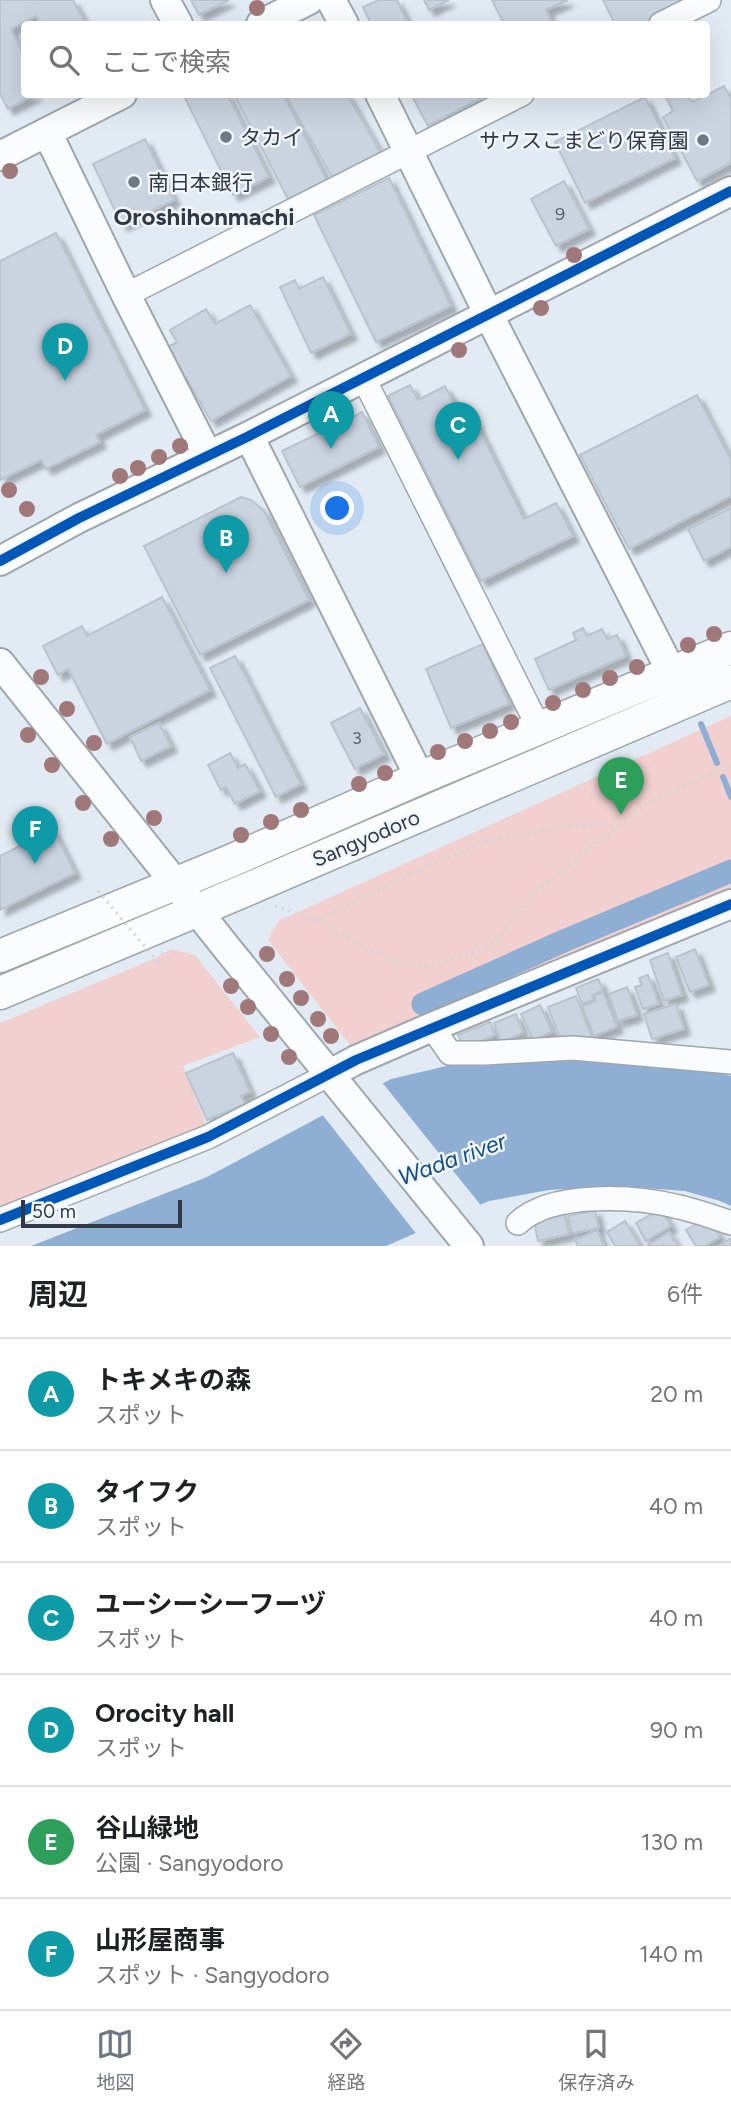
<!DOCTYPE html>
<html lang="ja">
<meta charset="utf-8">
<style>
:root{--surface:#fff;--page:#f6f6f6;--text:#202124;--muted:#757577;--line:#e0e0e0;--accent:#6e7782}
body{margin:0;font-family:Figtree,"Noto Sans JP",sans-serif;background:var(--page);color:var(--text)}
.scale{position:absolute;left:21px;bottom:18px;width:161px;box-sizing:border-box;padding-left:7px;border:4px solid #303944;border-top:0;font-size:19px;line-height:24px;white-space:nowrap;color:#303944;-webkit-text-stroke:5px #f1f6fc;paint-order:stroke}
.you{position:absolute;left:338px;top:509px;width:24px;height:24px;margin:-18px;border:5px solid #fff;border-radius:50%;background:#1a73e8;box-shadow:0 0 0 10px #1a73e833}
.badge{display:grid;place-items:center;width:46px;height:46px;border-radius:50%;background:var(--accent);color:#fff;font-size:23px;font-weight:700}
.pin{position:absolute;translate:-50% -58px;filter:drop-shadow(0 2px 4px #0008)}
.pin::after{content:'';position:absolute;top:37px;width:24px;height:21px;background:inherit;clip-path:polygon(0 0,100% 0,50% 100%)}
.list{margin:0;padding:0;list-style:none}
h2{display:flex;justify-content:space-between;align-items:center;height:91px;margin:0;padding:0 28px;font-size:30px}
h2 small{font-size:23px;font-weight:400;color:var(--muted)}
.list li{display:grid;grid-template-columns:46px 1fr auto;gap:21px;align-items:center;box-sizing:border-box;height:112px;padding:0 28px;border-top:2px solid var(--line)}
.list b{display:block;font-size:26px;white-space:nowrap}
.list p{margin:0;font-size:23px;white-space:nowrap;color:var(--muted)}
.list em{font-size:23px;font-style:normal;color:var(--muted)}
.icon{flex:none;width:38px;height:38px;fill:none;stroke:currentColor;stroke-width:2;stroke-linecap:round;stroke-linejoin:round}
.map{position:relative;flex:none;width:731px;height:1246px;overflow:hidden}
.search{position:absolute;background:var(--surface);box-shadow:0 7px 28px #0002;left:21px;right:21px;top:21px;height:77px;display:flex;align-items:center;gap:18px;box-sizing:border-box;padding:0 24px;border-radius:7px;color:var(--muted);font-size:26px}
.sheet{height:763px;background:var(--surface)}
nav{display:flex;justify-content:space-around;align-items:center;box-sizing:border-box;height:98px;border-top:2px solid var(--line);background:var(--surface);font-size:19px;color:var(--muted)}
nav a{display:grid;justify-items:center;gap:4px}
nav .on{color:var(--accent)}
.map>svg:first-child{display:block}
.green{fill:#f1d0cf}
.water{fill:#8eaed3}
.pier{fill:#e2ebf4}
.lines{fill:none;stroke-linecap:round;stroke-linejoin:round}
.stream{stroke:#8eaed3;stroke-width:6}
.canal{stroke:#8eaed3;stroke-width:23}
.building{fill:#cad4e1;stroke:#bac2cb;stroke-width:2;filter:url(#shadow)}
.minor-casing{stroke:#9ea6ae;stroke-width:26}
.tertiary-casing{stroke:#9ea6ae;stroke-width:32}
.secondary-casing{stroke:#9ea6ae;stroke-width:35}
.path{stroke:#d5d8db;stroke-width:3.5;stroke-dasharray:2 5;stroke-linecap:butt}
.minor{stroke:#fbfcfd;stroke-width:23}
.tertiary{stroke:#fbfcfd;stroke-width:28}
.secondary{stroke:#fbfcfd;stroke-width:32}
.path-bridge{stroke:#d5d8db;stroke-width:3.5;stroke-dasharray:2 5;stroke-linecap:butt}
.cycleway-casing{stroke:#f1f6fc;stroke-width:15}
.cycleway{stroke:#0057b8;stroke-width:10}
.tree{fill:#a17879}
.poi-dot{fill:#6e7782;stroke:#f1f6fc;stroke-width:2.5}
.labels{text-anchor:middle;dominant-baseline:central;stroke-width:5;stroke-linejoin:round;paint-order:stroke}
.number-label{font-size:18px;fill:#59626e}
.poi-label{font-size:21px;fill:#303944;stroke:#f1f6fc;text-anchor:start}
.street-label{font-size:21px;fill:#303944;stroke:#f1f6fc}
.water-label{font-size:23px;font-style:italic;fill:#114e8a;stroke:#f1f6fc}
.quarter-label{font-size:24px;font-weight:bold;fill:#303944;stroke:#f1f6fc}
</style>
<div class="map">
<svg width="731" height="1246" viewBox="0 0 731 1246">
<defs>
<filter id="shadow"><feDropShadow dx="6" dy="6" stdDeviation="2" flood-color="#0004"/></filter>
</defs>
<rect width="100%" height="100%" fill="#e2ebf4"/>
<path class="green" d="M731,716V895L353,1049L268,940L278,921Z
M171,949L195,955L260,1037L183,1066L207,1128L0,1212V1023L156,958Z"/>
<path class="water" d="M538,1058L710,1069L731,1076V1206L720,1201L685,1191L617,1186L549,1190L489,1201L386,1246H31L207,1177L391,1079L455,1064Z"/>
<path class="pier" d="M381,1081L483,1208L418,1236L321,1113Z"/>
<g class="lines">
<path class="stream" d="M701,724L717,763
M723,777L731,797"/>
<path class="canal" d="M423,1004L566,940L731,871"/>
</g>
<path class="building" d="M0,0H73L86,24H40L36,16L11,29L24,56V94H36L8,109L0,94Z
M191,0H229L199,15Z
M379,0H397L408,24H371L363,7Z
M424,0H449L429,10Z
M492,0H568L546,10L552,22L547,24H504Z
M603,0H679L682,6L647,24H615Z
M724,86L731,100V163L697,181L663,117L673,111L664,94H684L693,102Z
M186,94H227L269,177L233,195L184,96Z
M234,94H283L327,181L289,201Z
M285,94H347L382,155L335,182Z
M411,94H489L428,126Z
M645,97L675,158L585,203L555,142Z
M145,139L174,200L122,225L93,164Z
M389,178L451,306L376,342L314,215Z
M564,181L589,229L556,246L531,199Z
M56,233L145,410L96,435L100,442L46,469L41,460L0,480V261Z
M323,277L351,334L311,353L280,287L295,280L299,289Z
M250,305L291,376L211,421L168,347L177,342L170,330L206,309L215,324Z
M410,385L418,400L445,386L461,417L471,413L524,519L556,503L573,536L481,581L388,396Z
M697,395L731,460V496L629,549L580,455Z
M362,412L379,447L300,487L282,451Z
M241,497L251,500L264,511L309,600L200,655L144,546Z
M731,508V547L704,561L688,529Z
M162,597L210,690L107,744L68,669L58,675L43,646L82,626L87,636Z
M583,628L587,636L602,629L607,639L617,635L626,656L549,690L535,659L576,640L573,633Z
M483,644L509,704L451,728L426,669Z
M235,656L301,784L276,797L210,668Z
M360,708L384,754L355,769L331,723Z
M159,723L171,746L141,761L130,737Z
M230,753L238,768L245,764L260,791L235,804L226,787L221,790L208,765Z
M53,829L75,873L0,910V856Z
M695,949L709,985L690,992L676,957Z
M668,953L682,995L664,1001L650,960Z
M648,975L659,1004L643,1009L635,987L642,985L639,978Z
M598,979L603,990L592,995L594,1000L582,1004L576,988Z
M627,987L637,1015L618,1021L609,994Z
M603,992L617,1027L594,1036L582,1006L596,1001L594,996Z
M576,996L592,1038L559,1036L548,1007Z
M676,1004L684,1029L652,1039L644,1014Z
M540,1005L552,1032L533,1040L521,1014Z
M516,1014L523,1033L501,1042L494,1023Z
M490,1022L495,1035L470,1046H463L458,1035Z
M233,1053L250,1092L241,1096L245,1104L207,1120L186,1073Z
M661,1209L671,1226L646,1241L636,1223Z
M595,1210L599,1228L572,1233L568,1216Z
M564,1211L569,1234L538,1241L534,1221Z
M704,1219L711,1222L720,1237L705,1246H696L686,1230Z
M625,1221L639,1244L637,1246H615L607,1232Z
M597,1230L604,1246H578L575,1240Z
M669,1232L678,1246H648V1245Z
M731,1238V1246H719Z"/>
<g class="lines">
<g class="minor-casing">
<path id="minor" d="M661,24L709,0
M126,295L522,94
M363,377L539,728
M432,1027L450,1053H485L573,1048L731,1062
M0,1220L208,1137L330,1074
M518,1223C551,1191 636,1196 679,1207C697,1211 714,1217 731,1223"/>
</g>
<g class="tertiary-casing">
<path id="tertiary" d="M165,0L178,24
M331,0L344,24
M261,24L309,0
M380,94L498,333L672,673
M47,132L126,295L208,456
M0,156L122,94
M249,436L420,778
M0,561L79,518L249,436L731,191
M0,663L230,952L469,1246
M330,1074L356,1060L432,1027L731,904"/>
</g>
<g class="secondary-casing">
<path id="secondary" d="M0,956L228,862L420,778L731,648
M0,993L241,892L731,682"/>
</g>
<path class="path" d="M275,906L317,920L408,875L487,841L568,826L621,823
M317,920L365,948L398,963L428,966L484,950L500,936L535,892L649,802L731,765
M158,962L164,965L168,958L161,953"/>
<use href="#minor" class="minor"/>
<use href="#tertiary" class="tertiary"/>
<use href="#secondary" class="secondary"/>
<path class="path-bridge" d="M98,891L158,962"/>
<g class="cycleway-casing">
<path id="cycleway" d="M0,561L79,518L249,436L731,191
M0,1220L208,1137L356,1060L731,904"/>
</g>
<use href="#cycleway" class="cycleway"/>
</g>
<g class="tree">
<circle cx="257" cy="8" r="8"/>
<circle cx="10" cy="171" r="8"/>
<circle cx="574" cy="255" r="8"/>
<circle cx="541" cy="308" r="8"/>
<circle cx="459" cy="350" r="8"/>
<circle cx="180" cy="446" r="8"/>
<circle cx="159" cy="457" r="8"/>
<circle cx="138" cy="468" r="8"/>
<circle cx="120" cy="476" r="8"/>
<circle cx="9" cy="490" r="8"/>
<circle cx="27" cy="509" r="8"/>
<circle cx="714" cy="634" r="8"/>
<circle cx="688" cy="645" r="8"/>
<circle cx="637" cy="667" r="8"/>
<circle cx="41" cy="677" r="8"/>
<circle cx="610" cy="678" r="8"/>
<circle cx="583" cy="690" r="8"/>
<circle cx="553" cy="703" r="8"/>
<circle cx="67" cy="709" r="8"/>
<circle cx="511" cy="722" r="8"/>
<circle cx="490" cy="731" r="8"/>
<circle cx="28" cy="735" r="8"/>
<circle cx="465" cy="741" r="8"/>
<circle cx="94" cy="743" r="8"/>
<circle cx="438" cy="752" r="8"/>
<circle cx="52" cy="765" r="8"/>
<circle cx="385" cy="773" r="8"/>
<circle cx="359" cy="784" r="8"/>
<circle cx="83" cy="803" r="8"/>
<circle cx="301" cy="810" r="8"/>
<circle cx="154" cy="818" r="8"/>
<circle cx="271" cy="822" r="8"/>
<circle cx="241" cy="835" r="8"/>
<circle cx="111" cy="839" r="8"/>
<circle cx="267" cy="954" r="8"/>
<circle cx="287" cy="979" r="8"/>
<circle cx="231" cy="986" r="8"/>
<circle cx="301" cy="998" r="8"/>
<circle cx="248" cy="1007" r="8"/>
<circle cx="318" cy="1019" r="8"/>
<circle cx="271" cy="1034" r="8"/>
<circle cx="331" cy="1036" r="8"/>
<circle cx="289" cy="1057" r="8"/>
</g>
<g class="poi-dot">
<circle cx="226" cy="137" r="7"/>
<circle cx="703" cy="140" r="7"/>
<circle cx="134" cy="182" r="7"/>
</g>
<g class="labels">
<g class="number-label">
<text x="560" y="214">9</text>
<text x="357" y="738">3</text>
</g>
<g class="poi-label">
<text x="240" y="137">タカイ</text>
<text x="689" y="140" text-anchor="end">サウスこまどり保育園</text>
<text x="148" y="182">南日本銀行</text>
</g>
<g class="street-label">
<text transform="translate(366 838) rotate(-23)">Sangyodoro</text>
</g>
<g class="water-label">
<text transform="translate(452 1159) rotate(-20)">Wada river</text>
</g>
<g class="quarter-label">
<text x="204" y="216">Oroshihonmachi</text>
</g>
</g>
</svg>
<div class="scale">50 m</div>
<div class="you"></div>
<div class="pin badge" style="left:331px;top:449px;background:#0f9aa8">A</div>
<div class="pin badge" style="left:226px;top:573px;background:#0f9aa8">B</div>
<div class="pin badge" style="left:458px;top:460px;background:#0f9aa8">C</div>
<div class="pin badge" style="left:65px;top:381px;background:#0f9aa8">D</div>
<div class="pin badge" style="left:621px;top:815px;background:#2e9e5b">E</div>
<div class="pin badge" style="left:35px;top:864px;background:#0f9aa8">F</div>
<div class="search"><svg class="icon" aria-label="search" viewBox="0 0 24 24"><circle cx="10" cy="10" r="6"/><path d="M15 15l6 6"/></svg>ここで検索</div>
</div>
<section class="sheet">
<h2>周辺<small>6件</small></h2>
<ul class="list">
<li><span class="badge" style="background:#0f9aa8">A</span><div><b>トキメキの森</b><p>スポット</p></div><em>20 m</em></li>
<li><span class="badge" style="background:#0f9aa8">B</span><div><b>タイフク</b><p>スポット</p></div><em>40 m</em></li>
<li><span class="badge" style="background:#0f9aa8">C</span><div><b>ユーシーシーフーヅ</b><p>スポット</p></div><em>40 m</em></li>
<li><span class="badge" style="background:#0f9aa8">D</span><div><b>Orocity hall</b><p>スポット</p></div><em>90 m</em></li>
<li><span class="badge" style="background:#2e9e5b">E</span><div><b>谷山緑地</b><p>公園 · Sangyodoro</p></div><em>130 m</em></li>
<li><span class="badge" style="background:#0f9aa8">F</span><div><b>山形屋商事</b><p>スポット · Sangyodoro</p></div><em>140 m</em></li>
</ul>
</section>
<nav>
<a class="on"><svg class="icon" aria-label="map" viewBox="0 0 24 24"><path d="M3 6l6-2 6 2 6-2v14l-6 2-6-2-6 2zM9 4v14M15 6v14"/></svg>地図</a>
<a><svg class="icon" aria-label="directions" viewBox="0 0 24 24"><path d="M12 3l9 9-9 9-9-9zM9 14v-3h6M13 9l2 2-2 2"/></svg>経路</a>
<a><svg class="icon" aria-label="saved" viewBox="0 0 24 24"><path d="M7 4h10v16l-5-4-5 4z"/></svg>保存済み</a>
</nav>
